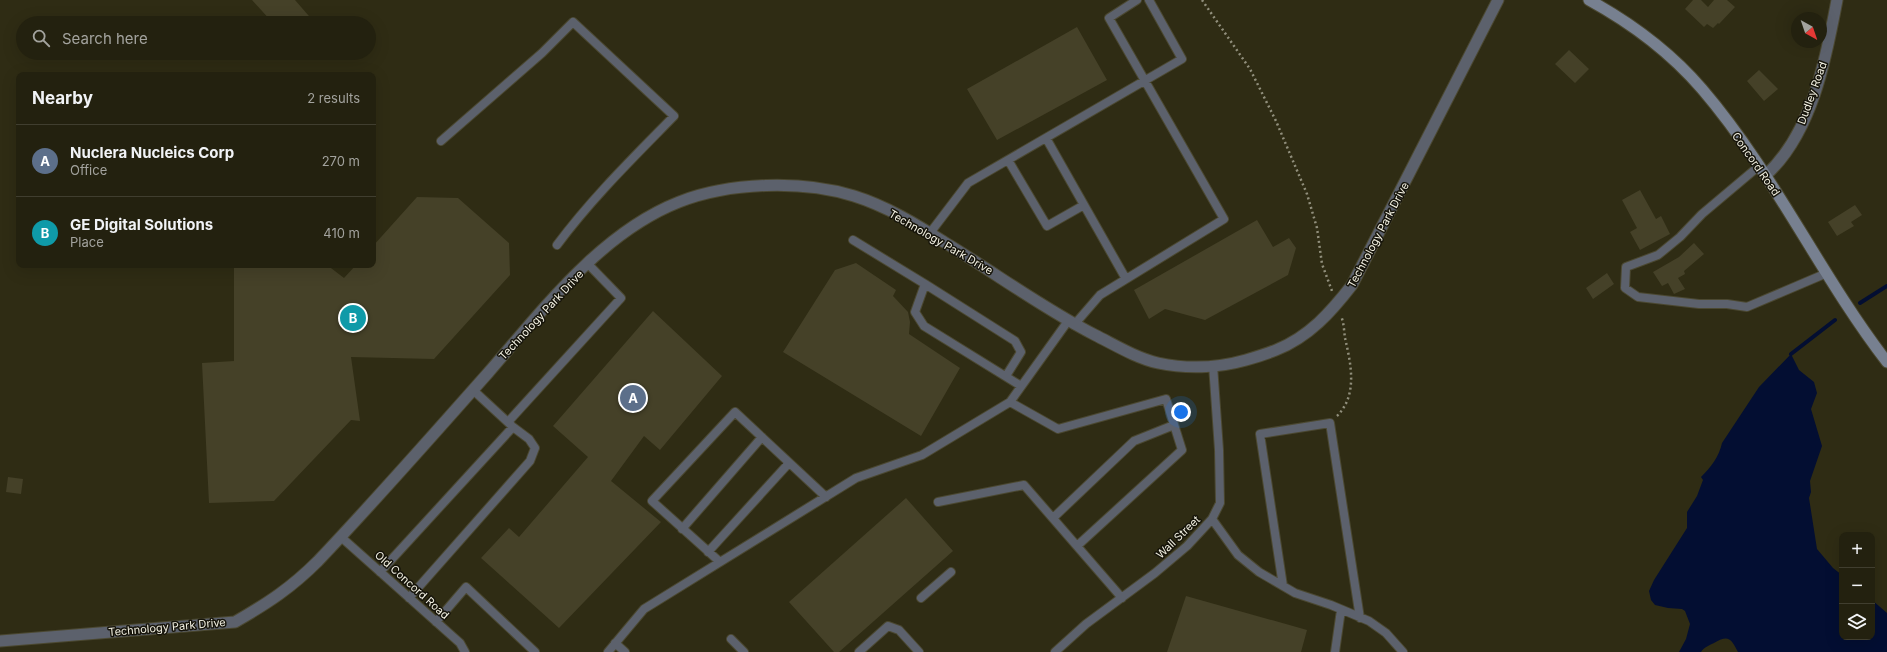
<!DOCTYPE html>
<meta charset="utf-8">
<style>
:root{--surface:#23210f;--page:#2f2e1d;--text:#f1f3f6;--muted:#a3a39e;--line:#403e2f;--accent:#ea580c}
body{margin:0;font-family:Inter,sans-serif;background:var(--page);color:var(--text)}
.controls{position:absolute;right:12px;bottom:12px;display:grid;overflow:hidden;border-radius:8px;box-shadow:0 4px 16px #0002}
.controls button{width:36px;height:36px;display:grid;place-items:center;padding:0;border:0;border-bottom:1px solid var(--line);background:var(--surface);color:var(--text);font:20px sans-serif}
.compass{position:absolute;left:1791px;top:12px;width:36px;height:36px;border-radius:50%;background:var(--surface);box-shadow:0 4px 16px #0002;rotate:140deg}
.you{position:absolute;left:1181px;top:412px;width:14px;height:14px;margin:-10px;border:3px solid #fff;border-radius:50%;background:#1a73e8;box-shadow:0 0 0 6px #1a73e833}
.badge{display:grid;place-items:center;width:26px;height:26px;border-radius:50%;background:var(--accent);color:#fff;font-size:13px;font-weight:700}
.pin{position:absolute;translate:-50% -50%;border:2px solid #fff;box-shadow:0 1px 4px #0006}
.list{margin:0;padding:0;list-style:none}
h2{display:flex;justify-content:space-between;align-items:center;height:52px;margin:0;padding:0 16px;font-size:17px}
h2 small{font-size:13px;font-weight:400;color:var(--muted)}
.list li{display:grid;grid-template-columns:26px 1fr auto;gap:12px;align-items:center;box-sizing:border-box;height:72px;padding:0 16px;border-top:1px solid var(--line)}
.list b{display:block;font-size:15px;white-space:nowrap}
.list p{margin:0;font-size:13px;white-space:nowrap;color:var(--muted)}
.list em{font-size:13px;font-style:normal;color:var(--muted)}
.icon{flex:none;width:22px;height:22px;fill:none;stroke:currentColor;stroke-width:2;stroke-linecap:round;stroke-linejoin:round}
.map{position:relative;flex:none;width:1887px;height:652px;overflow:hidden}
.search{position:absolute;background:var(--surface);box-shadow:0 4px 16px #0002;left:16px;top:16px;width:360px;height:44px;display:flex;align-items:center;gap:10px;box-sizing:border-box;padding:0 14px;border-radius:22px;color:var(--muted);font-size:15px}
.panel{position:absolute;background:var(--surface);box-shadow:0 4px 16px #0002;left:16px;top:72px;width:360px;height:196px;border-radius:8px}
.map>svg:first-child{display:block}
.water{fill:#030e32}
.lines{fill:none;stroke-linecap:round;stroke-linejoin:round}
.stream{stroke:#030e32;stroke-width:4}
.building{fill:#454128}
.service-casing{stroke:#4b4831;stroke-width:10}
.minor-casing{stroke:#4b4831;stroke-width:13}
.secondary-casing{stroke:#4b4831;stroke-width:13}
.path{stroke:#918f7c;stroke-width:2.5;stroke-dasharray:2 3;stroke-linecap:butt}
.service{stroke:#5c616c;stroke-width:8}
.minor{stroke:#5c616c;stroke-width:11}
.secondary{stroke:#778090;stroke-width:11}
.labels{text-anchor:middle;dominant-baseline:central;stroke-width:3;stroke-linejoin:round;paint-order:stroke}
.street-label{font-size:11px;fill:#f4f2e4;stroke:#16140a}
</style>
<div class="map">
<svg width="1887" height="652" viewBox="0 0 1887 652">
<rect width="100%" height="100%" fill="#2f2c14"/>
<path class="water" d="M1791,354L1799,370L1814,382L1817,393L1811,409L1822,446L1810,481L1811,492L1809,498L1817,549L1833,568L1842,575V637H1872V600L1887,613V652H1738C1731,639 1729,634 1714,643C1710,645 1704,647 1701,652H1679L1686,639L1690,624L1685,611L1682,609L1668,608L1655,605L1651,600L1649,591L1654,580L1687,528V512L1697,496L1703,480L1701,477C1711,467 1719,457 1722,443L1759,387Z"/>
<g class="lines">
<path class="stream" d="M1860,303L1887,286
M1791,354L1835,320"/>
</g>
<path class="building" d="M252,0H295L315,23H273Z
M1693,0H1701L1708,7L1714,0H1727L1735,7L1719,24L1718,23L1713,28L1707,24L1704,27L1685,9Z
M1077,27L1107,80L997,140L967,89Z
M1569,50L1589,69L1575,83L1555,64Z
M1759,70L1778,89L1764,101L1747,81Z
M1640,190L1656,219L1661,216L1670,234L1640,250L1630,232L1637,228L1622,200Z
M417,197L458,198L509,243L510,275L434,359L351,357L360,421L351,420L274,501L209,503L202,363L234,361V267L268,265H327L344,278L356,265H373V246Z
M1855,205L1862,215L1851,222L1854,226L1837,236L1828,222Z
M1257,220L1273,247L1289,238L1296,248L1288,275L1205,320L1165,309L1149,319L1134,290Z
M1694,243L1704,254L1684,271L1685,274L1678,278L1685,289L1674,294L1668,283L1662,286L1653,272L1679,257Z
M856,263L896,290L893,296L908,312L910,322L909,334L960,368L921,436L783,352L835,270Z
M1607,273L1614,284L1593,299L1586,288Z
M653,311L722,376L660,450L644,436L611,481L661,522L559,628L481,558L509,528L519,537L588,457L553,426Z
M8,477L23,479L21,494L6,492Z
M906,498L953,551L839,652H834L789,602Z
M1186,596L1307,630L1301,652H1167Z"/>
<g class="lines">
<g class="service-casing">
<path id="service" d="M1046,138L1126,279
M441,141L542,53L573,22L674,116C633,158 592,198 557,245
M1008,160L1047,226L1084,205
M1759,166L1702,214L1680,237L1658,255L1626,267L1625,288L1638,297L1699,304H1727L1747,307L1827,273
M930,233L968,183L1182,59L1149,0
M853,240L925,284L915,312L924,326L1021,386
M925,284L1015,341L1021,352L1006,376
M1074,325L1100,295L1224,219L1109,18L1137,0
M473,390L511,425
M1010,402L1058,429L1166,399L1182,450L1077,546
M508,422L621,298L588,264
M938,502L1024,485L1122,598
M1053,518L1134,441L1174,425
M1212,519L1238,555L1259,572L1295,593L1331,605L1369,621L1386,633L1403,652
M682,529L762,437
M341,537L460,643L465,652
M708,552L789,463
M720,562L652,501L735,412L826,497
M380,572L513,427L529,439L535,448L530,461L409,598
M1283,586L1260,434L1330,423L1360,618
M921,598L951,572
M436,622L466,587L535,652
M731,639L744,652
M615,643L625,652
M608,652L644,609L856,478L922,455L1010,402L1068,321
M859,652L888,626L899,630L919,652
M1055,652L1086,624L1155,573L1187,546L1212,519L1220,503L1219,450L1213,365
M1335,652L1341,610"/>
</g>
<g class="minor-casing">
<path id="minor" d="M1766,175C1812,133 1826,59 1837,0
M0,641L235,622C268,603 291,588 318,561C376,500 432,436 488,373C542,311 600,233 679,202C730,182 802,180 854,196C886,206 916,224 944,242C994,272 1042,308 1095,335C1115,345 1136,358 1158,363C1186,369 1218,368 1246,360C1256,357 1266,354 1276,350C1309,337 1331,312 1352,285L1498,0"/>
</g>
<g class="secondary-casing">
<path id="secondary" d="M1589,0C1631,23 1671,53 1702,89C1774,173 1820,275 1887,362"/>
</g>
<path class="path" d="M1202,0L1250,69L1276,121L1307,194L1317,228L1322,264L1332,291
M1337,416C1358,395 1351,364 1345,338C1344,331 1344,323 1341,316"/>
<use href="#service" class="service"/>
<use href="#minor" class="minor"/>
<use href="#secondary" class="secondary"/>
</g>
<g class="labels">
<g class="street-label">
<text transform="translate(1812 93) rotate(-70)">Dudley Road</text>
<text transform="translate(1756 164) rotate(55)">Concord Road</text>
<text transform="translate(1378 235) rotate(-62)">Technology Park Drive</text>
<text transform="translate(941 242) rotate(30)">Technology Park Drive</text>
<text transform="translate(541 315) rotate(-47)">Technology Park Drive</text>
<text transform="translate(1178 537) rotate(-44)">Wall Street</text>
<text transform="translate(412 585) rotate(42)">Old Concord Road</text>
<text transform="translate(167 627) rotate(-5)">Technology Park Drive</text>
</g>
</g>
</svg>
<div class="controls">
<button>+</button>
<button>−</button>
<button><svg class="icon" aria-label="layers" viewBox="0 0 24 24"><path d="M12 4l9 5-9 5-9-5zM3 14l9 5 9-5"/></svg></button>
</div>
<svg class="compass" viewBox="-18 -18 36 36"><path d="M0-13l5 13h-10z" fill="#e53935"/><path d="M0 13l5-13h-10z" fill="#a3a39e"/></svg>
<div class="you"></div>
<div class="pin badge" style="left:633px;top:398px;background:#5c6f8a">A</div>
<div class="pin badge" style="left:353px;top:318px;background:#0f9aa8">B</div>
<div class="search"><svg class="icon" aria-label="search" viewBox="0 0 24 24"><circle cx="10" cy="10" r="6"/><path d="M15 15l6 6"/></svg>Search here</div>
<section class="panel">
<h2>Nearby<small>2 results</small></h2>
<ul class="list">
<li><span class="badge" style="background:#5c6f8a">A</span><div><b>Nuclera Nucleics Corp</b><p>Office</p></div><em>270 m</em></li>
<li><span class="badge" style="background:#0f9aa8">B</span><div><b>GE Digital Solutions</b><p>Place</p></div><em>410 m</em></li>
</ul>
</section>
</div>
